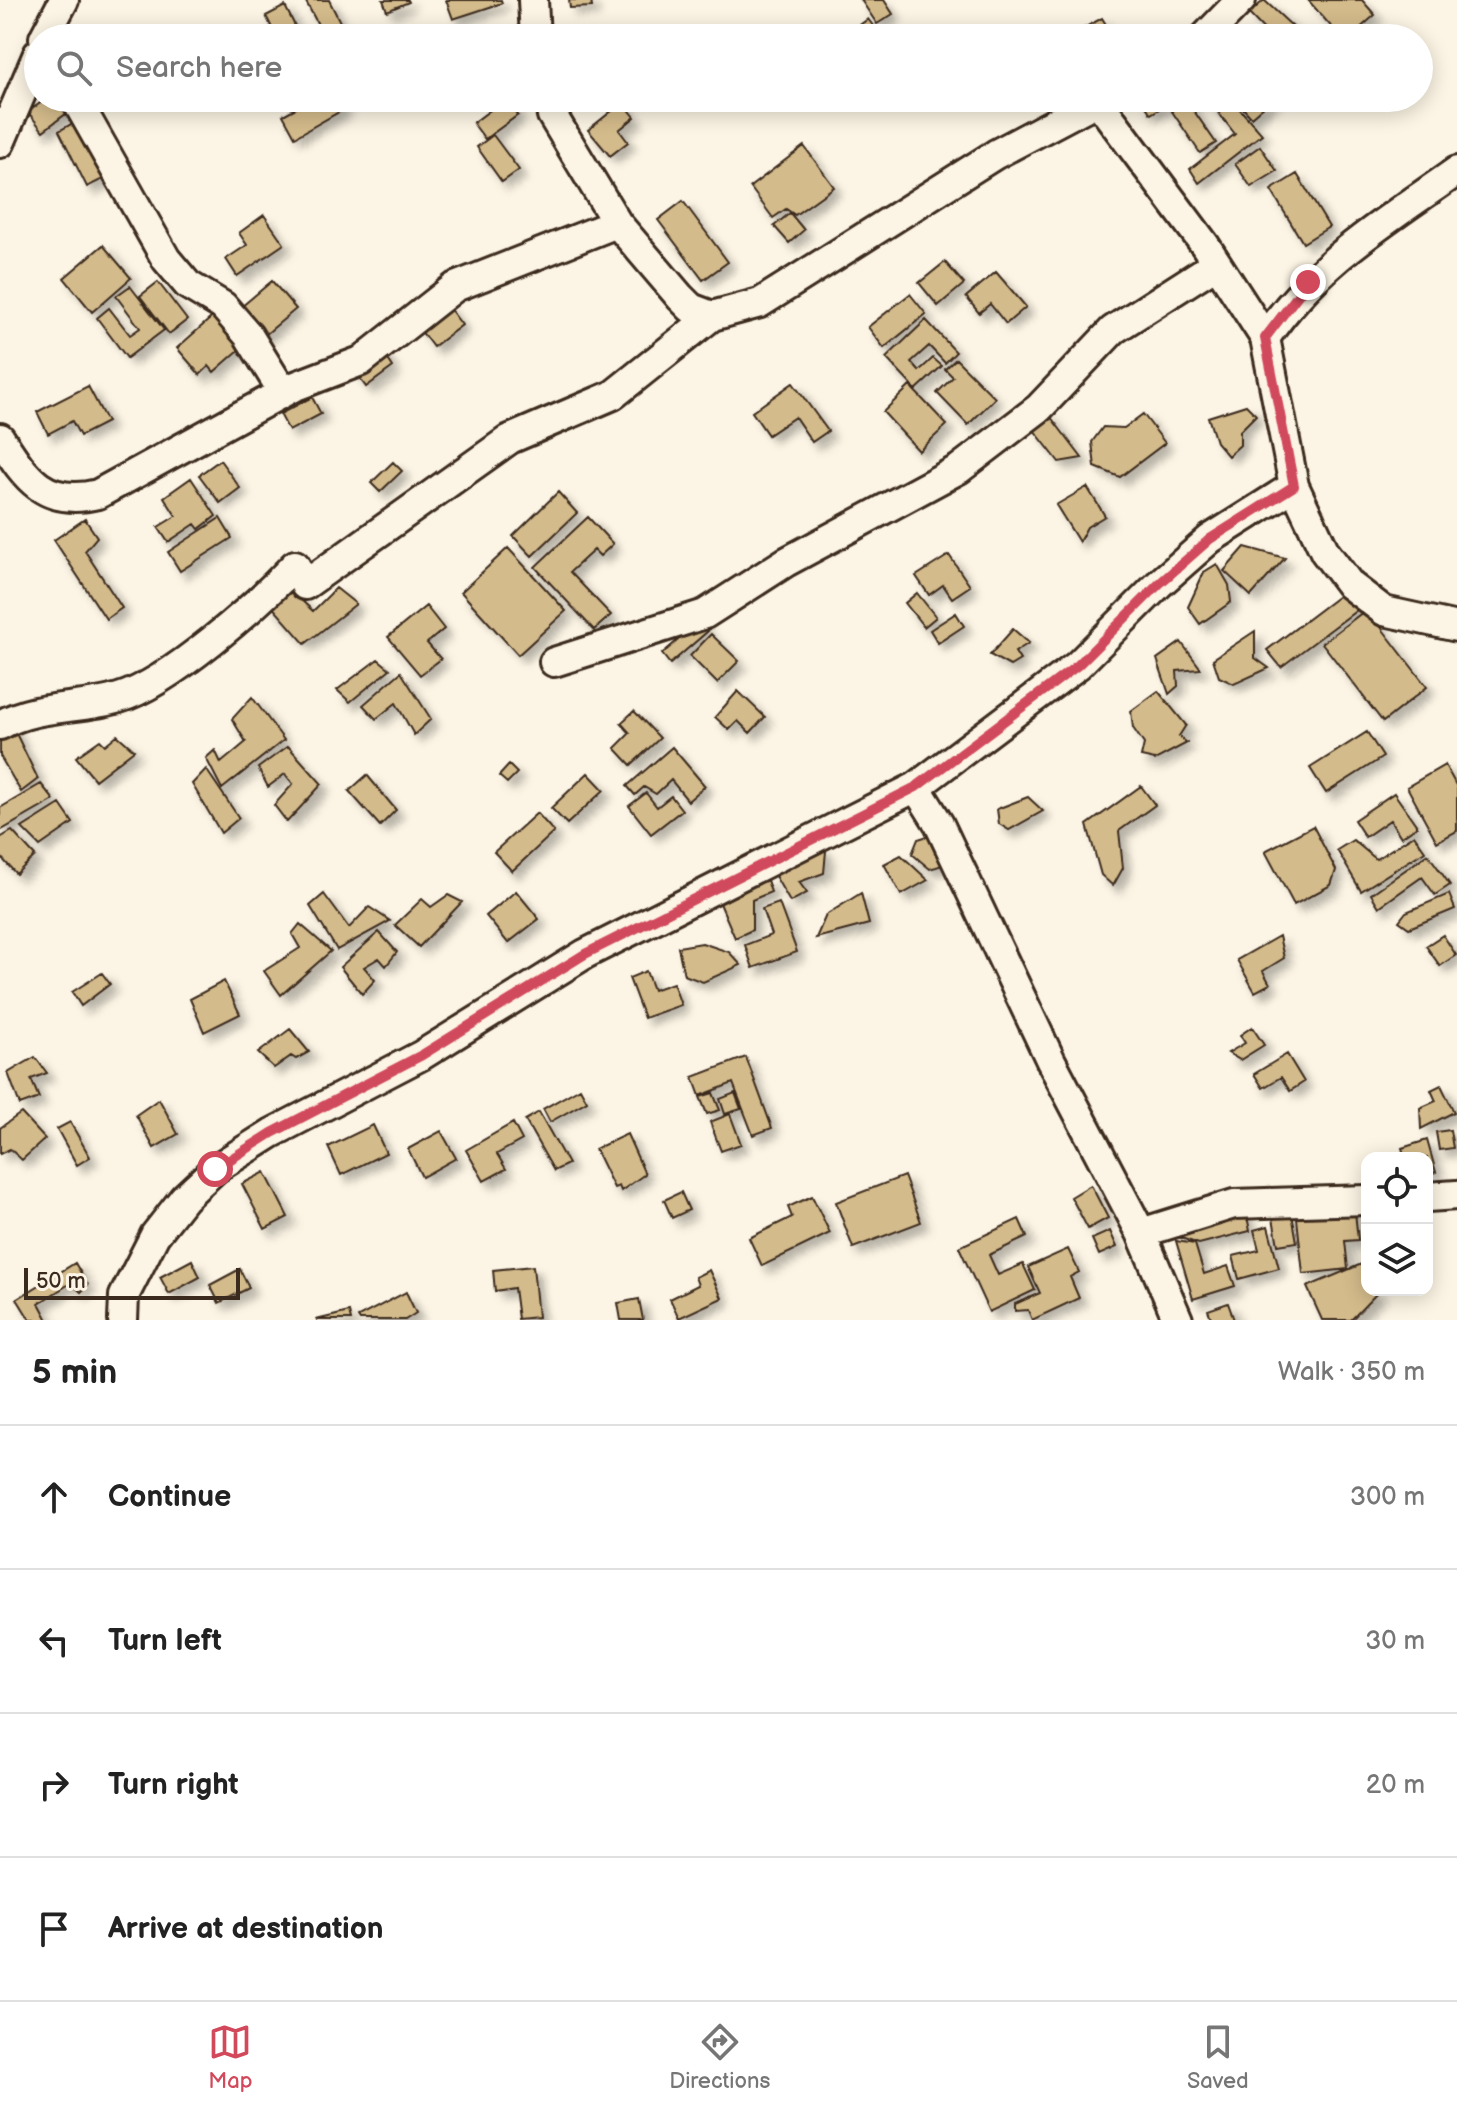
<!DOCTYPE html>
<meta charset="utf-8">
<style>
:root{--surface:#fff;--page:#f2f2f2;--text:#222;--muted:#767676;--line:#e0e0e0;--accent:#d1495b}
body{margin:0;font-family:"Balsamiq Sans",sans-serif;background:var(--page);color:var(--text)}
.controls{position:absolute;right:24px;bottom:24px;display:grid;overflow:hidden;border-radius:16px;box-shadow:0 4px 20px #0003}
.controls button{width:72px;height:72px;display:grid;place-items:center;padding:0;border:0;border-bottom:2px solid var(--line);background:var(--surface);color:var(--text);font:40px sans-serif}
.scale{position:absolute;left:24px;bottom:20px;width:216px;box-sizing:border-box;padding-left:8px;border:4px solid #3b2a1e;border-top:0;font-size:22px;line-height:28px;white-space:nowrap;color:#3b2a1e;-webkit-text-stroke:6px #fcf5e5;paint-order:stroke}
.stop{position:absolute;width:24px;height:24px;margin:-18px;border:6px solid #d1495b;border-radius:50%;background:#fff}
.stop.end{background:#d1495b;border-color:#fff;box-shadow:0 2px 8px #0008}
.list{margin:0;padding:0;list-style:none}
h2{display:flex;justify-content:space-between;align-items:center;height:104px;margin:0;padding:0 32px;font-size:34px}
h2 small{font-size:26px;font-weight:400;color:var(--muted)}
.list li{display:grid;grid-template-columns:52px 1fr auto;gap:24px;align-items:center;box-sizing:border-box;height:144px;padding:0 32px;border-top:2px solid var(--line)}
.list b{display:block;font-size:30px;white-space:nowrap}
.list em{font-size:26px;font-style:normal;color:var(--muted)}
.icon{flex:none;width:44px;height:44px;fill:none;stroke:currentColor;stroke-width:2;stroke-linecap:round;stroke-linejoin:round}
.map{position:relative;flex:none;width:1457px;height:1320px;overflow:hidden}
.search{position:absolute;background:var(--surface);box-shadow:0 4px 20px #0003;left:24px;right:24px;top:24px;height:88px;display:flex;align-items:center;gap:20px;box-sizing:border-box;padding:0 28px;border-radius:44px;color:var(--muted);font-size:30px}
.sheet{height:680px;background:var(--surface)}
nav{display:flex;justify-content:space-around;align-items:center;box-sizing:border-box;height:112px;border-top:2px solid var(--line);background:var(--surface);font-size:22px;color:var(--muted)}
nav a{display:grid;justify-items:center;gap:4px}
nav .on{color:var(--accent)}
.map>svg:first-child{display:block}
.building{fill:#d4bb8b;stroke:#3b2a1e;stroke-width:2;filter:url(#shadow)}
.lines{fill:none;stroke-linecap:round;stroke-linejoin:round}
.street-casing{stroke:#3b2a1e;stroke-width:34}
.street{stroke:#fcf5e5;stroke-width:28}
.route{stroke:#d1495b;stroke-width:10}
</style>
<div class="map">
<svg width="1457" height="1320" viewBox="0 0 1457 1320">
<defs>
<filter id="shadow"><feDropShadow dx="7" dy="7" stdDeviation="4" flood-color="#0004"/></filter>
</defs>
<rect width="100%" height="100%" fill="#fcf5e5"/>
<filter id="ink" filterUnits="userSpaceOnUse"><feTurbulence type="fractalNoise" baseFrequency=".0125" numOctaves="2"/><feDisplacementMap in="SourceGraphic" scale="16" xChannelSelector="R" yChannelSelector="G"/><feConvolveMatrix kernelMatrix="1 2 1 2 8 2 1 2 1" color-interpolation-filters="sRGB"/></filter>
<g filter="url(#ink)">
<path class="building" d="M305,0H329L348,38H325Z
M383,0H408L409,2L387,11Z
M446,0H501L502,3L453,19Z
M569,0H591L592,7L570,8Z
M861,0H884L893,14L877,24Z
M1264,0L1293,27L1281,38H1272L1249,14Z
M1308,0H1362L1375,15L1349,38H1341Z
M285,6L301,38H277L266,16Z
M1102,18L1110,31L1098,38H1087L1082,29Z
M868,19L880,35L875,38H842Z
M717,29L724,38H705Z
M978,30L983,38H964Z
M47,98H62L71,110L43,131L28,112Z
M314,98H338L344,109L295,137L283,115Z
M1185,98L1216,143L1200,153L1167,104L1151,114L1141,99Z
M1207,98H1230L1262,134L1199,183L1190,169L1235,134Z
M1234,98H1273L1251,117Z
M505,99L518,115L485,139L473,123Z
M623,102L635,117L619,130L628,142L610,156L588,130Z
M84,117L113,174L87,187L59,131Z
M493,135L519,170L502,182L477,147Z
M804,146L834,187L795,215L786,209L773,218L750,187Z
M1260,146L1277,171L1251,187L1235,164Z
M1297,174L1329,227L1303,243L1271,190Z
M683,201L728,262L703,280L658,220Z
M790,213L804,230L789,243L774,226Z
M264,215L284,244L237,276L226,259L247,245L239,233Z
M103,245L131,278L92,312L64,278Z
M945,262L964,284L938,306L919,283Z
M996,272L1026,307L1006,324L990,304L979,313L966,297Z
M272,281L296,309L259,340L235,312Z
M158,282L187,320L169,334L140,296Z
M130,286L164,330L127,358L97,318L109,308L130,335L140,328L116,296Z
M910,294L926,314L884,348L868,327Z
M447,305L462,325L433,347L418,327Z
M219,311L247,343L214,372L209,366L200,375L177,348Z
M926,320L956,352L945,363L929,346L911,362L919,371L933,358L942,366L916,390L886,358Z
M381,349L393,367L366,387L353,369Z
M956,359L995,398L968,425L937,393L953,377L945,369Z
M793,383L828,431L812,442L795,417L768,435L752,412Z
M88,386L107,422L80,436L72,421L48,434L37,412Z
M910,386L947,425L919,451L883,412Z
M312,397L321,414L289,431L280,414Z
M1246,405L1256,415L1240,431V445L1228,456L1216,442L1208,417Z
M1047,412L1082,458L1059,462L1034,430Z
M1143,414L1165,443L1120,477L1095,467L1092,442L1103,427L1124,428Z
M220,460L240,488L220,503L199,475Z
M393,462L402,471L380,492L371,483Z
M191,478L216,516L199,529L195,524L168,542L158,527L176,516L164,497Z
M1087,487L1105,516L1087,527L1079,542L1056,505Z
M558,492L577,513L532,556L513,536Z
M588,517L613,544L600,556L594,550L570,572L611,615L594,630L535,567Z
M220,518L232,538L180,571L168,552Z
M85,519L97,537L85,551L122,608L106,619L54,540Z
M1245,547L1285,558L1251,596L1224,571Z
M508,548L566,611L518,655L461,592Z
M949,555L970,586L952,598L943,585L929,595L916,576Z
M1217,564L1229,585L1231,602L1200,624L1188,607L1204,572Z
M285,585L313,611L336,588L356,604L305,644L269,603Z
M917,593L936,617L924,627L905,603Z
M1341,594L1361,607L1281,667L1267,650Z
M426,606L444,629L427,643L441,659L420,675L388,637Z
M1367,609L1427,687L1383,722L1322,643Z
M956,613L964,626L938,643L930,630Z
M700,621L708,631L670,664L662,654Z
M1013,629L1029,643L1015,652L1020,660L1010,666L990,655Z
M1255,631V658L1269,668L1234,684L1219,677L1213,659Z
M711,634L739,661L717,683L690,656Z
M1181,642L1201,669L1177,671L1178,686L1169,694L1157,659Z
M378,659L390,669L350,702L337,690Z
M401,672L431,719L414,735L396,703L376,719L363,705Z
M738,691L765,717L750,733L738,721L729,730L715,717Z
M1158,691L1186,725L1179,736L1187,743L1155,760L1141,757L1144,744L1133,728L1131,711Z
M252,697L284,740L222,789L206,758L215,750L221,763L246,742L232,719Z
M634,711L660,738L631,765L615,748L630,733L621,723Z
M11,723L38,779L21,792L0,756V729Z
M1367,732L1383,757L1326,793L1310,768Z
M117,735L134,750L95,780L76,757L100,740L105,745Z
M288,746L322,784L287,822L274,805L293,784L285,774L268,787L258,768Z
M672,747L705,786L688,801L671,780L656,794L644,787L635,795L627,786Z
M509,765L517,773L507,783L499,776Z
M1445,765L1457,787V831L1437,842L1407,787Z
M206,769L239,818L221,833L192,784Z
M588,773L604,790L567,824L551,808Z
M367,775L396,810L380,826L349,791Z
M41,784L54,800L0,831V808Z
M1141,786L1155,805L1119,831L1123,868L1113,886L1101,875L1087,825Z
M646,793L657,807L671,796L682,810L651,834L629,806Z
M1394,793L1417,826L1401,837L1390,820L1365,837L1354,820Z
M1028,797L1043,811L1009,830L999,824L997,809Z
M60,804L73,823L40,846L22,828Z
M537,813L554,832L512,871L494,852Z
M1313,826L1336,870L1331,885L1294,905L1265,851Z
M12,831L35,856L16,874L0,856V838Z
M1414,835L1425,851L1361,891L1337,850L1353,840L1376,859Z
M928,836L946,864L930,869L912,854L918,839Z
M817,846L826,851L824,873L799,882L807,893L790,902L771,869Z
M1428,854L1450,885L1435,895L1422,877L1379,907L1371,894Z
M901,855L928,880L901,895L884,864Z
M767,880L771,892L752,900V930L735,938L719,901Z
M516,891L539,919L508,943L486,916Z
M861,893L869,924L816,938L826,915Z
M324,894L349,928L369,907L390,921L337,950L310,906Z
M1449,894L1455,909L1409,928L1399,921L1406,912Z
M448,895L462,902L419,947L395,925L422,899L431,907Z
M779,903L797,952L753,968L745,945L771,935L762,909Z
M300,924L331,951L281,995L264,971L300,948L292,934Z
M379,932L397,952L386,966L379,958L364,967L375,980L362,994L340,967Z
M1443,935L1456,955L1440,966L1426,946Z
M1279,936L1284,958L1263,971L1270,984L1255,992L1237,960Z
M702,943L729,952L741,965L703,982L684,975L678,947Z
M646,971L653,990L673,983L681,1005L644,1018L629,978Z
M102,973L110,984L81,1006L72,992Z
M224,981L240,1014L204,1032L190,999Z
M1252,1027L1264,1045L1240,1060L1228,1053L1245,1043L1240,1035Z
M290,1029L309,1052L296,1059L291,1056L274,1068L258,1053Z
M1287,1054L1304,1082L1290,1091L1281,1077L1263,1088L1254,1074Z
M35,1057L47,1073L31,1079L39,1098L20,1105L8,1073Z
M746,1057L772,1128L753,1135L733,1083L700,1096L693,1077Z
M1441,1085L1454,1112L1421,1129L1420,1108L1436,1101L1431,1090Z
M580,1088L587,1101L550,1122L543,1109Z
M713,1093L720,1110L707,1114L700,1097Z
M735,1093L741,1109L725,1114L720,1099Z
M159,1099L178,1134L154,1148L136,1115Z
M539,1112L568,1164L554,1171L525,1120Z
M21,1113L45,1139L22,1160L10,1149L0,1154V1128Z
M730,1114L741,1144L721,1151L710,1122Z
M70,1122L90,1157L77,1165L57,1129Z
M513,1123L522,1140L497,1154L506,1169L484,1181L466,1150Z
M373,1125L386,1153L341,1175L328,1147Z
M1450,1130L1453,1148L1439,1150L1436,1132Z
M441,1131L456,1158L422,1177L408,1149Z
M627,1134L645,1174L621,1191L619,1186L614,1188L595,1149Z
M1427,1140L1436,1172L1427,1175V1158H1405L1402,1148Z
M265,1172L288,1217L265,1229L242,1184Z
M904,1176L921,1222L853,1248L836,1202Z
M1091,1185L1108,1218L1088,1229L1071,1197Z
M681,1192L689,1210L672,1218L664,1200Z
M812,1196L830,1233L762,1266L749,1238L792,1217L788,1207Z
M1354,1203L1358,1240L1345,1241L1348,1269L1303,1274L1296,1209Z
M1246,1211L1250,1231L1199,1244L1178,1237L1181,1226Z
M1292,1214L1297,1242L1278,1245L1273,1218Z
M1019,1219L1027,1237L989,1255L998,1275L1023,1264L1035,1290L989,1312L959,1247Z
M1268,1226L1279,1268L1239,1279L1233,1256L1259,1250L1254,1230Z
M1110,1231L1117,1247L1099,1255L1092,1239Z
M1176,1241L1195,1244L1204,1274L1228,1266L1235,1286L1193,1299Z
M1068,1249L1079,1272L1070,1277L1079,1298L1032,1320L1028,1310L1015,1311V1304L1040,1293L1028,1267Z
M192,1260L200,1277L169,1294L160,1277Z
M75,1263L88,1285L81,1292L71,1283L39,1303L48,1320H30L17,1299Z
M1364,1263L1367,1290H1380L1351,1320H1322L1307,1287Z
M533,1266L538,1317L518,1319L514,1288L495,1291L493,1270Z
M240,1269L249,1288L219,1303L210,1285Z
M709,1270L722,1298L679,1318L670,1299L698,1285L695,1277Z
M406,1292L416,1313L405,1320H360L358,1317Z
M639,1299L643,1320H621L618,1303Z
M1228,1303L1234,1320H1212L1208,1310Z
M349,1312L351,1320H316Z"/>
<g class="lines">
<g class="street-casing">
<path id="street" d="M533,0L535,38
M44,38L64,0
M1204,38L1241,0
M75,98L166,259L188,285L223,306L248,335L283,392
M548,98L552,115L617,223L680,297L691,308L712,316L760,303L996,154L1102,98
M1097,100L1205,245L1265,338L1294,486L1325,552L1350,585L1384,611L1457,627
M0,143L38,54
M1265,338C1318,261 1382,224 1457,171
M0,438C26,478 44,507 98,494L293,387L361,361L455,287L617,223
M554,662L705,614L786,562L959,469L1039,408L1113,330L1216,264
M0,725C38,704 79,710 119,698C170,683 258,604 295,565L305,585L510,439L613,395L712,316
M916,787L939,824L1051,1061L1141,1233L1178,1320
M1427,1197L1457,1195
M1141,1233L1234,1204L1367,1200
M123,1320L124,1296L155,1235L184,1198L215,1169L272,1133L422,1055L585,954L916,787L1078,665L1159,584L1210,539L1294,486"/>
</g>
<use href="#street" class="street"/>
</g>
</g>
<g class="lines" filter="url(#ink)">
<path class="route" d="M215,1169L272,1133L422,1055L585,954L916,787L1078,665L1159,584L1210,539L1294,486L1265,338L1308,282"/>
</g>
</svg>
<div class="controls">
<button><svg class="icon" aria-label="locate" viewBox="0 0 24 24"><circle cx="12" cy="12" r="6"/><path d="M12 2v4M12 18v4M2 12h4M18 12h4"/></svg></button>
<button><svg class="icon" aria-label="layers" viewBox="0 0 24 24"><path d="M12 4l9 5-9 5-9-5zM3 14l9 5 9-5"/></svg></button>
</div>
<div class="scale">50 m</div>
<div class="stop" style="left:215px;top:1169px"></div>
<div class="stop end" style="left:1308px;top:282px"></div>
<div class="search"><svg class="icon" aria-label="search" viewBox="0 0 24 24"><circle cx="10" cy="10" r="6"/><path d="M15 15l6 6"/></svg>Search here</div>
</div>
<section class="sheet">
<h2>5 min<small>Walk · 350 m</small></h2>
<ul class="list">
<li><svg class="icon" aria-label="ahead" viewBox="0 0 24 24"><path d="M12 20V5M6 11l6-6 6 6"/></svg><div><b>Continue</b></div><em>300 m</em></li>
<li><svg class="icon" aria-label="left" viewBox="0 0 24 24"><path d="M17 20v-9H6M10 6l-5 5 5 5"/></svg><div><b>Turn left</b></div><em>30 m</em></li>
<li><svg class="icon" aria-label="right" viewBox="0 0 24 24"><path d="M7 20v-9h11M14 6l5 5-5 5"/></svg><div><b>Turn right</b></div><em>20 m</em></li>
<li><svg class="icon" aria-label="arrive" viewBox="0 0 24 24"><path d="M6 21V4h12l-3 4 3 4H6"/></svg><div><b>Arrive at destination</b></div></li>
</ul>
</section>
<nav>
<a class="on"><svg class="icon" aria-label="map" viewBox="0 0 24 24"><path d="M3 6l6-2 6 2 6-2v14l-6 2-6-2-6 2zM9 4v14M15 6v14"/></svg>Map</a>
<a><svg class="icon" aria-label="directions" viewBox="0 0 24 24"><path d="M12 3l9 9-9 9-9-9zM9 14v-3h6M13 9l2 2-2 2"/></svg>Directions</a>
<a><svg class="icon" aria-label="saved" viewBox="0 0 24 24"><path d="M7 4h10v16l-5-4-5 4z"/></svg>Saved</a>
</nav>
